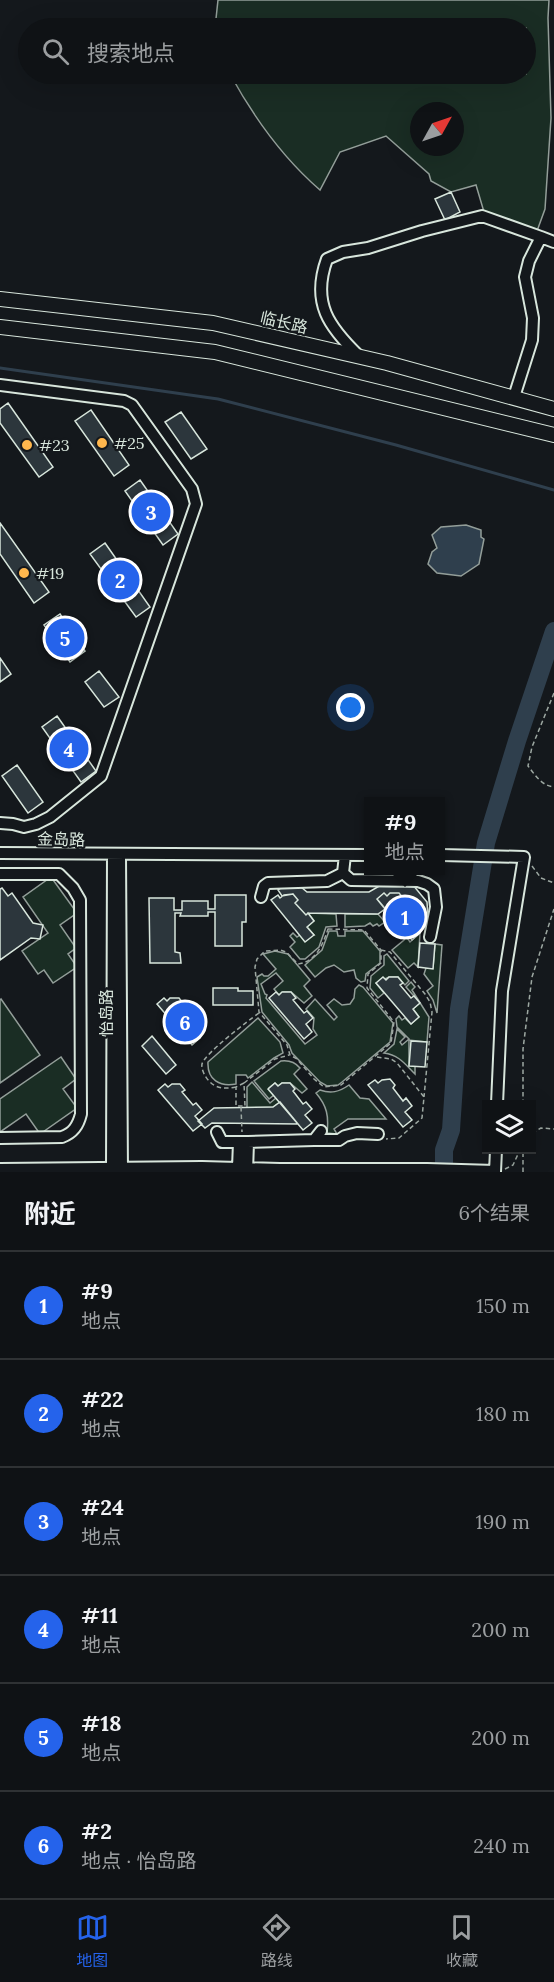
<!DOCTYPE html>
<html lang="zh">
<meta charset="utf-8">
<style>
:root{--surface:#0f1215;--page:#181b1e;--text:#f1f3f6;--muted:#9b9ea0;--line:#2f3234;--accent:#2563eb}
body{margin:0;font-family:Lora,"Noto Sans SC",serif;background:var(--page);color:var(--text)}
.controls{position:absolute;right:18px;bottom:18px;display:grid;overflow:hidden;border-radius:0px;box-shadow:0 6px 24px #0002}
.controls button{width:54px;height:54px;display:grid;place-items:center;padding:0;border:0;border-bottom:2px solid var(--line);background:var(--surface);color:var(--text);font:30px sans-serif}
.compass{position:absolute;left:410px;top:102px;width:54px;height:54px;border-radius:50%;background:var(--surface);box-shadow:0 6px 24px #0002;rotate:50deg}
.you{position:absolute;left:351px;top:708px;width:21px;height:21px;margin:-15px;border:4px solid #fff;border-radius:50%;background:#1a73e8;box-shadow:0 0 0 9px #1a73e833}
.badge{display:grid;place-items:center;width:39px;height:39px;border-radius:50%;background:var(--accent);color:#fff;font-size:20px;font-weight:700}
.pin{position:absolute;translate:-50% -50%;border:3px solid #fff;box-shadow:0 2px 6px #0006}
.popup{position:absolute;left:364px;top:797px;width:81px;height:78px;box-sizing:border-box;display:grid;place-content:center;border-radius:0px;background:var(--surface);filter:drop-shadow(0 2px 4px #0005);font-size:20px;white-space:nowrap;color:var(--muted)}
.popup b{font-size:22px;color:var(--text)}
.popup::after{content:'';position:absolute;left:50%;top:100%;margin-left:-12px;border:12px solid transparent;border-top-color:var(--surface)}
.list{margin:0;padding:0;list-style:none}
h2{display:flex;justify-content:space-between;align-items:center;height:78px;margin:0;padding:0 24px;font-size:26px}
h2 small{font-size:20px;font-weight:400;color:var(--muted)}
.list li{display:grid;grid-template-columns:39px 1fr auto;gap:18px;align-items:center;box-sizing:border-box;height:108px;padding:0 24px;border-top:2px solid var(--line)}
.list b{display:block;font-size:22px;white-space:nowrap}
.list p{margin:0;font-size:20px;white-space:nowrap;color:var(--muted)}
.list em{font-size:20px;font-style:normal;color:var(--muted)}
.icon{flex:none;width:33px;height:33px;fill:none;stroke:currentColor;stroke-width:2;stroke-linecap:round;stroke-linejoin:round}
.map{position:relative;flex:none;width:554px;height:1172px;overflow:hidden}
.search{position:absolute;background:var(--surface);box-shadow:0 6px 24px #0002;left:18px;right:18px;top:18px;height:66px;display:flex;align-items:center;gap:15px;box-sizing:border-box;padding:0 21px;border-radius:33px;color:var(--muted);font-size:22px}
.sheet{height:726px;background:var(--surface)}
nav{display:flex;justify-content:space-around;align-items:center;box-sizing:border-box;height:84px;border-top:2px solid var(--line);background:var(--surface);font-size:16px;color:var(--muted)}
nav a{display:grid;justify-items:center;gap:3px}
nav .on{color:var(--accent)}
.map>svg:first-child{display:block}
.green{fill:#1a2d24;stroke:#939e99;stroke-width:1.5;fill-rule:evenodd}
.water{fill:#2f3f4d;stroke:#939e99;stroke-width:1.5}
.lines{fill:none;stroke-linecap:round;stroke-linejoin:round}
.stream{stroke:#2f3f4d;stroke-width:3}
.river{stroke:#2f3f4d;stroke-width:18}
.building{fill:#2c363c;stroke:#d8e6dc;stroke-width:1.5}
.minor-casing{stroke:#d8e6dc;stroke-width:14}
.major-casing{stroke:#d8e6dc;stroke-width:16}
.path{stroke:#9da8a2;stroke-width:1.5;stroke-dasharray:4.5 3;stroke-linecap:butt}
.minor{stroke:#14181c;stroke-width:10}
.major{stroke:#14181c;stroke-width:14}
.poi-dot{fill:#ffb74d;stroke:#14181c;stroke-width:2}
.labels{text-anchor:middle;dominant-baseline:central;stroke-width:4.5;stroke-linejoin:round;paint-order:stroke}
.street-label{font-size:16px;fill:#d8e6dc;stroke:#14181c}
.poi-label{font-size:16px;fill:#d8e6dc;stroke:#14181c;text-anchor:start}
</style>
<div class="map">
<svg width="554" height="1172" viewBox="0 0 554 1172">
<rect width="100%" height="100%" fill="#14181c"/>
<path class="green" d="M218,0H549L548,18L551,118L545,209L537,231L484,212L476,185L451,192L431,181L429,174L386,136L340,152L320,190C283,158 253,116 230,74H526V28H215ZM419,111H455V147H419Z
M51,877L77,913L60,925L76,948L68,954L77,967L53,983L44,970L38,974L22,951L48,933L23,897Z
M308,913L336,914L337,926L326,927L319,947L305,959H300L290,947L295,942L290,936L293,933L297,937L300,935H314L307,927L314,921Z
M345,914H378L385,922L379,926L377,924L373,926L370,923L365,926L345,927Z
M329,931H337L338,936H345V931H363L380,951V963L366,974L365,981L361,982L356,978L354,970L344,972L334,965L326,968L315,977L305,965L322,950Z
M420,933L418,967L414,963L408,968L392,950L404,940L405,935L410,942Z
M435,944L442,945L437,1013L433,1000L427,991L433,986L424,974L426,968H433Z
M275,951L288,954L310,980L304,986L312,996L304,1003L291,992H283L279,995L274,989L283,981L276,973L261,984L265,994L267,995L266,998L305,1044L317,1035L313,1029L314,1018L306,1009L315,999L334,1020L337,1017L327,1005L334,999L342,1005L350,1004L354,998L355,989L359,985L363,987L393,1023L390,1042L342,1082L338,1085L327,1086L320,1082L292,1053L289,1045L262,1012L257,977L262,974L264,976H268L276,969L263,954Z
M387,954L409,981L405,985L398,977H389L376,983L384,993L378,998L370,988L371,976L384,965V956Z
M411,982L415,987L412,990L429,1017L427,1042L409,1040V1065L415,1066V1074C405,1064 399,1055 384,1053L394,1044L397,1029L405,1037L400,1042L402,1045L409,1039L397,1027L396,1019L399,1016L402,1020L405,1018L411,1024L419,1017L413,1009L420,1003L406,987Z
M1,999L40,1055L0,1083V1000Z
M258,1018L280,1042L283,1053L274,1058L248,1078L246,1075H236V1084C220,1087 207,1080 208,1062Z
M61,1057L76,1079L63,1089L77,1108L40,1134L26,1114L0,1132V1099Z
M281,1061C289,1060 295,1062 300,1068L294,1074L307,1089L302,1093L290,1083H282L278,1086L275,1083L269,1088L274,1095L269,1099L254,1081Z
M252,1082L270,1103L276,1098L280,1102L273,1107L247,1108V1087Z
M349,1085L360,1098L369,1099L386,1119H348L334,1129L337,1134L327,1133C329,1116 327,1106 316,1093L320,1090C331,1094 339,1092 349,1085Z"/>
<path class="water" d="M466,525L481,530V537L484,539L479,564L461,576L437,573L428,564L432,552L437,548L432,535L441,527Z"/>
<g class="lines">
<path class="stream" d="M0,368L218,399L396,445L554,490"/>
<path class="river" d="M444,1172V1150L451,1130L459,1009L486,843L517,741L554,631"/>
</g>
<path class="building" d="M451,192L460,212L445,220L435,199Z
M8,403L53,467L39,477L0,423V409Z
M91,410L129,465L114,476L75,421Z
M181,412L207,449L191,459L165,422Z
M140,480L178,534L163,545L125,491Z
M0,523L49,592L34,603L0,554Z
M105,543L150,607L136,617L90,554Z
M60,614L85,651L70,662L44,625Z
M0,658L11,674L0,682Z
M99,671L119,697L104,707L85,682Z
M57,716L96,771L81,782L42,727Z
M17,765L43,802L28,813L2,776Z
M381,885H413L427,902L428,918L423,923L419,921L421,919L415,912L412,914L401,901L404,899L399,893H390L387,896L384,893L377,899L385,909L378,914L308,913L306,915L295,903L298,900L293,894L282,896L278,890L281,888L301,887L307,892H369Z
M2,888L8,896L12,893L33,923L43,925L40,939L31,938L0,960V889Z
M384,893L387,896L390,893H399L404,899L401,901L412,914L415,912L421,919L414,925L420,933L412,940L377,899Z
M293,894L298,900L295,903L306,915L308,913L314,921L307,927L314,935L305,942L271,900L278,895L280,898L284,895Z
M215,895H246V922H242V946H215V912H208V916H180L181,913H175V952L180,953L181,963H150L149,898H174V910H182V901H208V909H215Z
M420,943L435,944L433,969L418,967Z
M383,977L386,980L389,977H398L403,983L400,985L411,998L414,996L420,1003L413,1009L419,1017L411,1024L376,983Z
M213,988H238V991H253V1005H213Z
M276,992L279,995L282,992H291L296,998L293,1000L304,1013L307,1011L313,1018L306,1024L312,1032L304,1039L269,998Z
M164,998L167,1001L170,998H179L184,1004L181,1006L192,1019L195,1017L201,1024L194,1030L200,1038L192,1045L157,1004Z
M152,1036L176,1065L166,1074L142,1046Z
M411,1041L427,1042L425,1067L409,1066Z
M390,1079L395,1085L393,1088L403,1101L406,1098L412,1106L405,1112L412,1120L403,1127L368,1085L375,1080L378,1083L382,1080Z
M275,1083L278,1086L282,1083H290L295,1089L293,1091L303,1104L306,1102L312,1109L305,1115L312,1123L303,1130L268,1089Z
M165,1084L168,1087L172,1084H180L185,1090L182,1092L193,1105L196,1103L202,1110L195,1116L202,1124L193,1131L158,1090Z
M280,1102L298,1124L212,1123L205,1128L198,1121L214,1108L273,1107Z"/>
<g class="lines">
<g class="minor-casing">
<path id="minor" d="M541,237L554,242
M359,356C329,327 311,303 327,259L343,252L368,248L422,231L482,216L541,237L529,261L525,277L533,318L532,340L514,397
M0,385L124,401L132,405L192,489L196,504L101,776L50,817L36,824L24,827L13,824L0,823
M0,853L369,855
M120,855L122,1172
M345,855L343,873L351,880L418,881L427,884L434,889L436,907L430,937
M441,855L524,857L502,991L497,1104
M0,874H59L73,888L80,900L81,1114C78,1126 73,1133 62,1137L0,1138
M261,897L264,886L268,883L327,881L343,873
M217,1132L222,1142H239
M314,1140H339L345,1136L357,1133L378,1134
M248,1142L314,1140L321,1131
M238,1168L239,1142H248L247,1172
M0,1169L202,1167L280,1169H427L495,1171
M112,1172L113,855
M495,1172L496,1150"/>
</g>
<g class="major-casing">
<path id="major" d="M0,299L213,323L387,363L554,409
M0,327L215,352L554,435"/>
</g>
<path class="path" d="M554,693L532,747L528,766C535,775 542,786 554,787
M532,866L541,878L554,883
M328,929L364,930L381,950V963L368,974L367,988L394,1022L391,1043L341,1085L324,1087L314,1079L297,1059L290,1055L287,1045L259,1012L255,967L257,959L265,951L280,950L286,952L298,964C316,962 323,944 328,929Z
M381,950L390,952L425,994L430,1002L432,1012L424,1097
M377,1057L391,1059L397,1063L424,1097L422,1118L399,1138L386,1139
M244,1083L236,1087V1106H245L244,1083L275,1059L289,1055
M236,1087C226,1089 216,1089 209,1081C205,1077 201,1069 202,1064C205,1053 248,1021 259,1013
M523,1104V1049L532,977L554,909
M241,1107L242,1132
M532,1133L541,1128L554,1129
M505,1169L513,1165L520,1150
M523,1172V1150"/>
<use href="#minor" class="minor"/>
<use href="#major" class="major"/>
</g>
<g class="poi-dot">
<circle cx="102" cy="443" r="6"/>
<circle cx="27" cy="445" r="6"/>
<circle cx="24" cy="573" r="6"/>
</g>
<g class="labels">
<g class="street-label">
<text transform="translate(284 322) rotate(13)">临长路</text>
<text transform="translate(61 839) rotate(1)">金岛路</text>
<text transform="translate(106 1013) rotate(-90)">怡岛路</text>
</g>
<g class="poi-label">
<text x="114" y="443">#25</text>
<text x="39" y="445">#23</text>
<text x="36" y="573">#19</text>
</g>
</g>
</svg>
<div class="controls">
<button><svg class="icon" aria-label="layers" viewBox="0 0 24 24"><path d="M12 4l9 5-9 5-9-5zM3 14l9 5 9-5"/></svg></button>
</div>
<svg class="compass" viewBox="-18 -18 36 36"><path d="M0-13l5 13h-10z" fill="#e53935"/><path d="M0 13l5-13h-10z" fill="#9b9ea0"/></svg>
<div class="you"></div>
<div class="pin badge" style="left:405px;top:917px">1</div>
<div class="popup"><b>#9</b>地点</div>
<div class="pin badge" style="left:120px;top:580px">2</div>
<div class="pin badge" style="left:151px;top:512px">3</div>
<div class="pin badge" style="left:69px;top:749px">4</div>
<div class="pin badge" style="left:65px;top:638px">5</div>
<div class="pin badge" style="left:185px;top:1022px">6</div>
<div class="search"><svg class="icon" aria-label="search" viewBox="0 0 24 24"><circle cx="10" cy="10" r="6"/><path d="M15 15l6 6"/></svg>搜索地点</div>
</div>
<section class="sheet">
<h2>附近<small>6个结果</small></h2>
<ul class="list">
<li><span class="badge">1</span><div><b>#9</b><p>地点</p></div><em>150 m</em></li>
<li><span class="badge">2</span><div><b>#22</b><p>地点</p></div><em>180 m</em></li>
<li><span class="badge">3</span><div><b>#24</b><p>地点</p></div><em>190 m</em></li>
<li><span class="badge">4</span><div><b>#11</b><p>地点</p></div><em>200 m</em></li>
<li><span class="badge">5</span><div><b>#18</b><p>地点</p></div><em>200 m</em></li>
<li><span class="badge">6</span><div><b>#2</b><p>地点 · 怡岛路</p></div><em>240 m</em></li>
</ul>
</section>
<nav>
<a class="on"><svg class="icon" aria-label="map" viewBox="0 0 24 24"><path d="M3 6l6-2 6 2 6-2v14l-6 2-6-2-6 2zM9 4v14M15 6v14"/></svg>地图</a>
<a><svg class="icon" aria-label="directions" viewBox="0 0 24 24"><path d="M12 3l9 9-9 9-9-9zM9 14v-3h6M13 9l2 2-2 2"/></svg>路线</a>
<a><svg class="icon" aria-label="saved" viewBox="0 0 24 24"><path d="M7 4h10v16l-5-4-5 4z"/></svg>收藏</a>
</nav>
